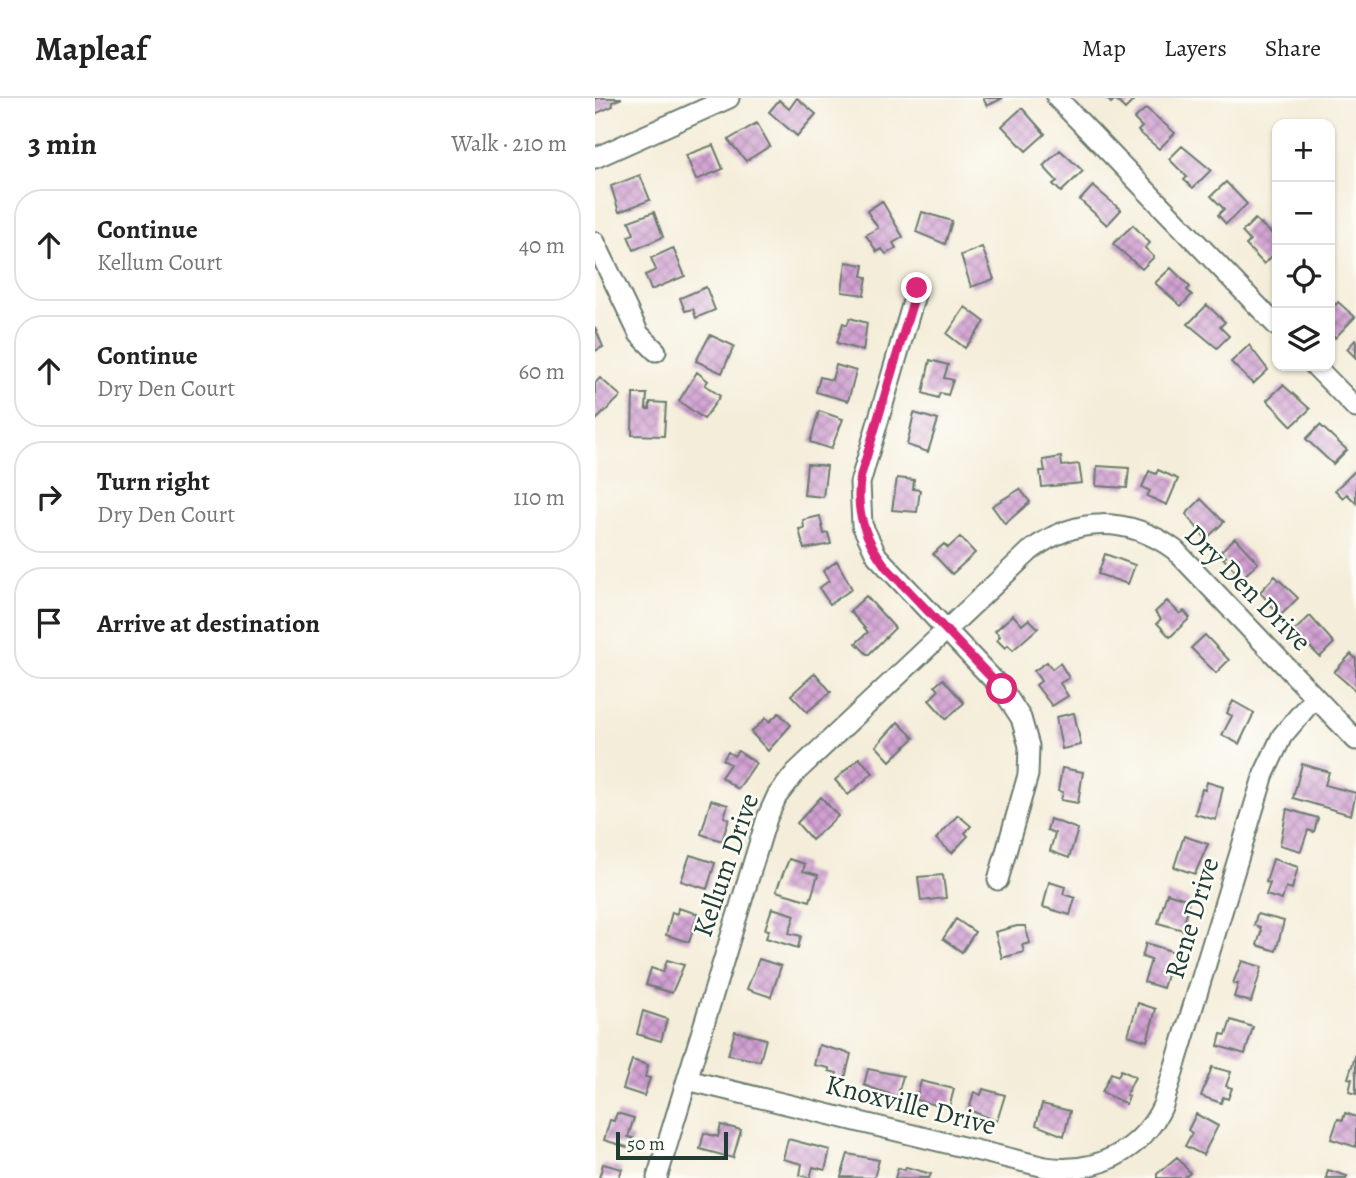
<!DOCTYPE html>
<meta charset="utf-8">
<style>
:root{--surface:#fff;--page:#f6f6f6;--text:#222;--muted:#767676;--line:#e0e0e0}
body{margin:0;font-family:Alegreya,serif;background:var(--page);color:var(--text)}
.controls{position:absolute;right:21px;top:21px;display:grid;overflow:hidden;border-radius:14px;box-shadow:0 2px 5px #0004}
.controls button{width:63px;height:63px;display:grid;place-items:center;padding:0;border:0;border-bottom:2px solid var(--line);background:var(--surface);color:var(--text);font:35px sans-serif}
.scale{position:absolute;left:21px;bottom:18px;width:112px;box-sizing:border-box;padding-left:7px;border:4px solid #1f3d34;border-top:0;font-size:19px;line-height:24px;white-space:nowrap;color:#1f3d34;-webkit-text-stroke:5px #fdfcf7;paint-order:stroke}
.stop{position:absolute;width:21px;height:21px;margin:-16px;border:5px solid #db2777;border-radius:50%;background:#fff}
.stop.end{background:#db2777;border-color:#fff;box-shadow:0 2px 7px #0008}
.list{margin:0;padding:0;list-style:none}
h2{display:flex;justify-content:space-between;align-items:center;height:91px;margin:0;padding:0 28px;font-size:30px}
h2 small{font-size:23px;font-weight:400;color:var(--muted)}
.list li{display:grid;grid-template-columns:46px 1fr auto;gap:21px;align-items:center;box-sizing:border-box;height:112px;margin:0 14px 14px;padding:0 14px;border:2px solid var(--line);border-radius:28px}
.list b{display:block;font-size:26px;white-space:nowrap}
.list p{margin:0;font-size:23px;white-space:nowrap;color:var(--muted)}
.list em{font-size:23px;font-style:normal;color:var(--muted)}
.icon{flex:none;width:38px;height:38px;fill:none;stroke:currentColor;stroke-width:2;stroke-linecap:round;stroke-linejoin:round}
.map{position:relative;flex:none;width:761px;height:1080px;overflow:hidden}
header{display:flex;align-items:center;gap:42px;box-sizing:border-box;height:98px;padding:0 35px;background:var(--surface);border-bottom:2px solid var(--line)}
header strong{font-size:33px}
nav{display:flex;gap:38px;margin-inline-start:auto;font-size:24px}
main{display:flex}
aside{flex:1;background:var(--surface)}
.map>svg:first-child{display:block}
.building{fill:url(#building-cross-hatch)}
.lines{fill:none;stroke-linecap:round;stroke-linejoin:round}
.minor-casing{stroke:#6a7b6e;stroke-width:23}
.minor{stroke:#fff;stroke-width:19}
.route{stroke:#db2777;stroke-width:9}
.labels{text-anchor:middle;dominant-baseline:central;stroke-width:5;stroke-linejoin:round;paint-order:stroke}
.street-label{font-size:28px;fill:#1f3d34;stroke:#fdfcf7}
</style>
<header>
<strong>Mapleaf</strong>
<nav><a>Map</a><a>Layers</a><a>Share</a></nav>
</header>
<main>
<aside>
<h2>3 min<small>Walk · 210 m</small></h2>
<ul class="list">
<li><svg class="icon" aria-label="ahead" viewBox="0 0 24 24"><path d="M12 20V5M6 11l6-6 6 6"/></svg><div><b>Continue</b><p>Kellum Court</p></div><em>40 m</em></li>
<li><svg class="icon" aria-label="ahead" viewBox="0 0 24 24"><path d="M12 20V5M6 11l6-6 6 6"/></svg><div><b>Continue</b><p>Dry Den Court</p></div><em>60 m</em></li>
<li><svg class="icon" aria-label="right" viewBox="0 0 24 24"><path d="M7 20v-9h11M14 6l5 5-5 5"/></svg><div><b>Turn right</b><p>Dry Den Court</p></div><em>110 m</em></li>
<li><svg class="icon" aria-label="arrive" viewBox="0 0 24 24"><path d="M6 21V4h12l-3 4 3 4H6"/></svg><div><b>Arrive at destination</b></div></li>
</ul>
</aside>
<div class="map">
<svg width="761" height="1080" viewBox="0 0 761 1080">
<defs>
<pattern id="building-cross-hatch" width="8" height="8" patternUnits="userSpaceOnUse" patternTransform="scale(1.75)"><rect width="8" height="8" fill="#d1a0d2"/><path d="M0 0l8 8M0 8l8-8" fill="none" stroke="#a984ab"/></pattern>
</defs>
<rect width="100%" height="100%" fill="#fdfcf7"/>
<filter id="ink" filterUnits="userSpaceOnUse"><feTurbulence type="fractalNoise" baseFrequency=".0143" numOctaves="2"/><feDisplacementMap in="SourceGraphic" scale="14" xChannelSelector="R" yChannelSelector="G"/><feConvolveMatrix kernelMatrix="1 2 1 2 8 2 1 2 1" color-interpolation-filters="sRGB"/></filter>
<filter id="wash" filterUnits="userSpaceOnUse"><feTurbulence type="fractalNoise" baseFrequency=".00686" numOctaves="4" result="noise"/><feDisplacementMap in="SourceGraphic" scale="28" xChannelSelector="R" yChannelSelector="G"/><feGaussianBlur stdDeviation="1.57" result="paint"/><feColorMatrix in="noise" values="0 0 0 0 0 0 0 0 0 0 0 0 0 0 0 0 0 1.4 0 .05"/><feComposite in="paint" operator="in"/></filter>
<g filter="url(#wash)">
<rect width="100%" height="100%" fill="#f4edd9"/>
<g id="blocks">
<path class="building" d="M0,0H27L17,4L18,8L0,16Z
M202,0L221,16L202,38L174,14L184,2L194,11Z
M388,0H408L392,8Z
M511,0H541L530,11L520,1L516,5Z
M427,10L450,36L431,53L407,28Z
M551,10L580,35L564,51L543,33L547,29L539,21Z
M162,25L175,48L151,63L133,42Z
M118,47L128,71L101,82L91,57Z
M587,48L616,72L598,90L589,82L592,79L574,61Z
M465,52L488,73L466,94L458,86L462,83L448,68Z
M45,77L55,102L24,114L16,88Z
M631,84L652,106L631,126L623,117L629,111L616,98Z
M498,88L526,112L512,127L485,102Z
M287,103L308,139L298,145L301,150L291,156L287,151L282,154L271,137L283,130L272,113Z
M59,114L68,139L39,152L33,138L39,136L34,123Z
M327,114L357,123L350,146L321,134Z
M660,121L682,140V153L669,166L651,147L655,143L647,134Z
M538,127L555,145L550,150L559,159L547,171L518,146Z
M387,149L399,181L376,189L366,157Z
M78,150L90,178L56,192L50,177L61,172L56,160Z
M251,164L269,167L267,178L272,179L269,197L247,194Z
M576,170L595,189L592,192L597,197L586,208L560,185Z
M111,189L120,212L101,220L98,211L90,213L85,200Z
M735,201L741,207L743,204L760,219L740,240L735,235Z
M612,207L630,224L625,229L634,238L622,250L593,226Z
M370,209L390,224L370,250L352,236Z
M255,220L272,225L268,253L242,245L248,225L252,227Z
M0,229L8,249L0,253Z
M115,237L139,248L127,275L101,263Z
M761,241V260L752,251Z
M654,247L673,272L658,286L636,264Z
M335,262L353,267L349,280L358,282L353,297L345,295L343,300L328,295Z
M241,267L261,273L253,303L221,294L225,279L237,282Z
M102,274L113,283L110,287L125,298L109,321L84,303Z
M5,280L26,298L0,323V285Z
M688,287L715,311L697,328L672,302Z
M38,296H52L51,311H55V304L71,305L69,338L37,337Z
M224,313L248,321L236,351L215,344Z
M319,315L343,322L333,354L312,347Z
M725,327L752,352L738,366L711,341Z
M466,359L467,368L484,366L487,385L447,389L445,373H450L448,362Z
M212,366L232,368L228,399L209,397Z
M502,368L534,370L532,390L501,388Z
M563,372L583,381L572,407L552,398L555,393L547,389L554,373L561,376Z
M761,372V405L752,396L748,400L740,392Z
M302,380L319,382L318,391L325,392L322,414L297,412Z
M425,391L435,404L410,426L397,408Z
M606,401L629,424L611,441L591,416Z
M225,418L229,436L233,435L236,446L209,451L204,431L209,430L208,422Z
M365,439L380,455L357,476L338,456L349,446L353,450Z
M640,440L663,465L647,480L628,460L631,458L626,453Z
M510,456L540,467L533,486L503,476Z
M242,463L257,491L235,506L224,490L234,483L228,473Z
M680,478L703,500L685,518L665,494Z
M271,498L300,530L273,557L261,545L273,534L255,513Z
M572,503L585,516L589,513L595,520L575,539L562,525L566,521L560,514Z
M418,517L427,527L434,521L443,530L418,552L413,547L410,550L402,542L405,538L400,533Z
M715,518L739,545L725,559L699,533Z
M610,537L634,562L621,575L596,550Z
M756,556L761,561V593L739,574Z
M452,564L457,571L465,565L474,580L465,585L473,598L457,608L441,587L446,583L439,573Z
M220,575L236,594L212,614L196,597Z
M348,581L369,605L351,621L334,602L344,592L340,588Z
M638,603L659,615L644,646L627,637L637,618L632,615Z
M184,615L196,627L173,653L156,634L171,620L174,624Z
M479,615L486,647L467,651L461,619Z
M303,624L319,640L295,663L281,648Z
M143,653L161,665L143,691L126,679L135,666L128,662L133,654L139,658Z
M264,660L278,675L253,697L240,682Z
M707,666L734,674L730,687L761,695L756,717L698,700Z
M467,670L488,674L483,705L466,702L468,694L463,693Z
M612,684L628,689L621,722L600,716L607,691L610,692Z
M226,699L243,718L217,742L202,725Z
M116,702L133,707L129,719L134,721L127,743L106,736Z
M692,711L723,720L719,734L713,732L706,753L685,747Z
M363,717L376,728L370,735L373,738L357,755L341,741Z
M455,721L483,731L474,760L455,753L460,735L452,732Z
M589,738L613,746L600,776L579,769Z
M95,757L120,765L112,791L86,783Z
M194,761L210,766L208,773L223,777L215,803L181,793Z
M678,761L703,769L697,791L691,789L687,802L671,797L675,785L671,784Z
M348,777L351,800L326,803L323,779Z
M454,784L470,789L468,796L480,800L475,817L448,809Z
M572,795L594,802L588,832L563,825Z
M83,810L103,816L94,844L71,837L77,814L82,816Z
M177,810L200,817L194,835L206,838L203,850L171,840L174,832L170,831Z
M662,816L689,823L681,853L662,847L666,834L665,829L659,827Z
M361,821L380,834L367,854L348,841Z
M422,828H430L435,845L427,847L429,854L407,860L400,834Z
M551,845L579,854L568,890L549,884L556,862L547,859Z
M164,861L186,868L176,899L152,891Z
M72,862L89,867L77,895L51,887L56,870L68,874Z
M647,863L667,869L656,904L639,899L643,886L638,885Z
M543,905L561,911L552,943L533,937Z
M48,913L72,921L66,943L42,936Z
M636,922L658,929L650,956L623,948L626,936L631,937Z
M140,933L171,941L165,963L133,957Z
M224,947L256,956L249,984L240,981L242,975L234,973V970L219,967Z
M761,956V996L754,994L757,981L753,980Z
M37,962L53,967L50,979L55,980L49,998L28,991Z
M617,969L636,974L631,988L637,990L633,1001L628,999L626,1005L606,998Z
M273,971L308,978L302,999L269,987Z
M526,972L540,979L531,997L534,998L531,1006L507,994L516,975L523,978Z
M326,983L359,991L354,1010L321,1002Z
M388,991L410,997L402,1023L374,1012L379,994L386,997Z
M447,1006L475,1013L469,1038L441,1027Z
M22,1015L39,1020L33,1039L38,1040L35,1050L9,1042L15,1022L19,1023Z
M750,1015L761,1019V1049L736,1041L743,1021L748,1022Z
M601,1016L623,1028L608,1057L590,1048L597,1035L593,1032Z
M126,1027L146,1032L138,1060L105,1051L109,1035L123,1039Z
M193,1041L235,1052L230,1072L218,1069L215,1080L205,1077L207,1066L188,1061Z
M253,1056L284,1062L279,1080L246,1079Z
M582,1059L595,1075L589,1080H562V1076Z
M8,1066L27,1071L24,1080H4Z
M311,1069L336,1076L334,1080H300L303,1070L310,1072Z
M733,1072L752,1078L751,1080H731Z"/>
</g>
</g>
<g filter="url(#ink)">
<use href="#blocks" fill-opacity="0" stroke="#6a7b6e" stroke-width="2"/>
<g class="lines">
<g class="minor-casing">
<path id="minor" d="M462,0L682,228
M0,60L134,0
M0,144L44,236L61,253
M322,190L265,385L267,427L282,458L407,591L426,620L434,648L433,677L403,782
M720,268L761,310
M92,982L450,1069C500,1077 547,1053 568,1007L669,676L687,638L720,599
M62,1080L172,720L182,698L201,674L435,453C481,418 533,418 580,452L761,642"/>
</g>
<use href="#minor" class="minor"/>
</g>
</g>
<g class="lines" filter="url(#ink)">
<path class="route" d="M322,190L266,377C259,413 270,441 291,469L407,591"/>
</g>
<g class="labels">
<g class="street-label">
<text transform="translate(653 490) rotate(45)">Dry Den Drive</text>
<text transform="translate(131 767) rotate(-71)">Kellum Drive</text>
<text transform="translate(597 820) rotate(-73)">Rene Drive</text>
<text transform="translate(316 1007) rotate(14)">Knoxville Drive</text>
</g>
</g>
</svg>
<div class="controls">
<button>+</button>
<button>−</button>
<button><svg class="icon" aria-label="locate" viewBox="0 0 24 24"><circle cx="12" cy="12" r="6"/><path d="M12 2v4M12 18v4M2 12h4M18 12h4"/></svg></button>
<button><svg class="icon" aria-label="layers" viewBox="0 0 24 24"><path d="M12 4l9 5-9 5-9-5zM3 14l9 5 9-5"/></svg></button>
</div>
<div class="scale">50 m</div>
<div class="stop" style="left:407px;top:591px"></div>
<div class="stop end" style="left:322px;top:190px"></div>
</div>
</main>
